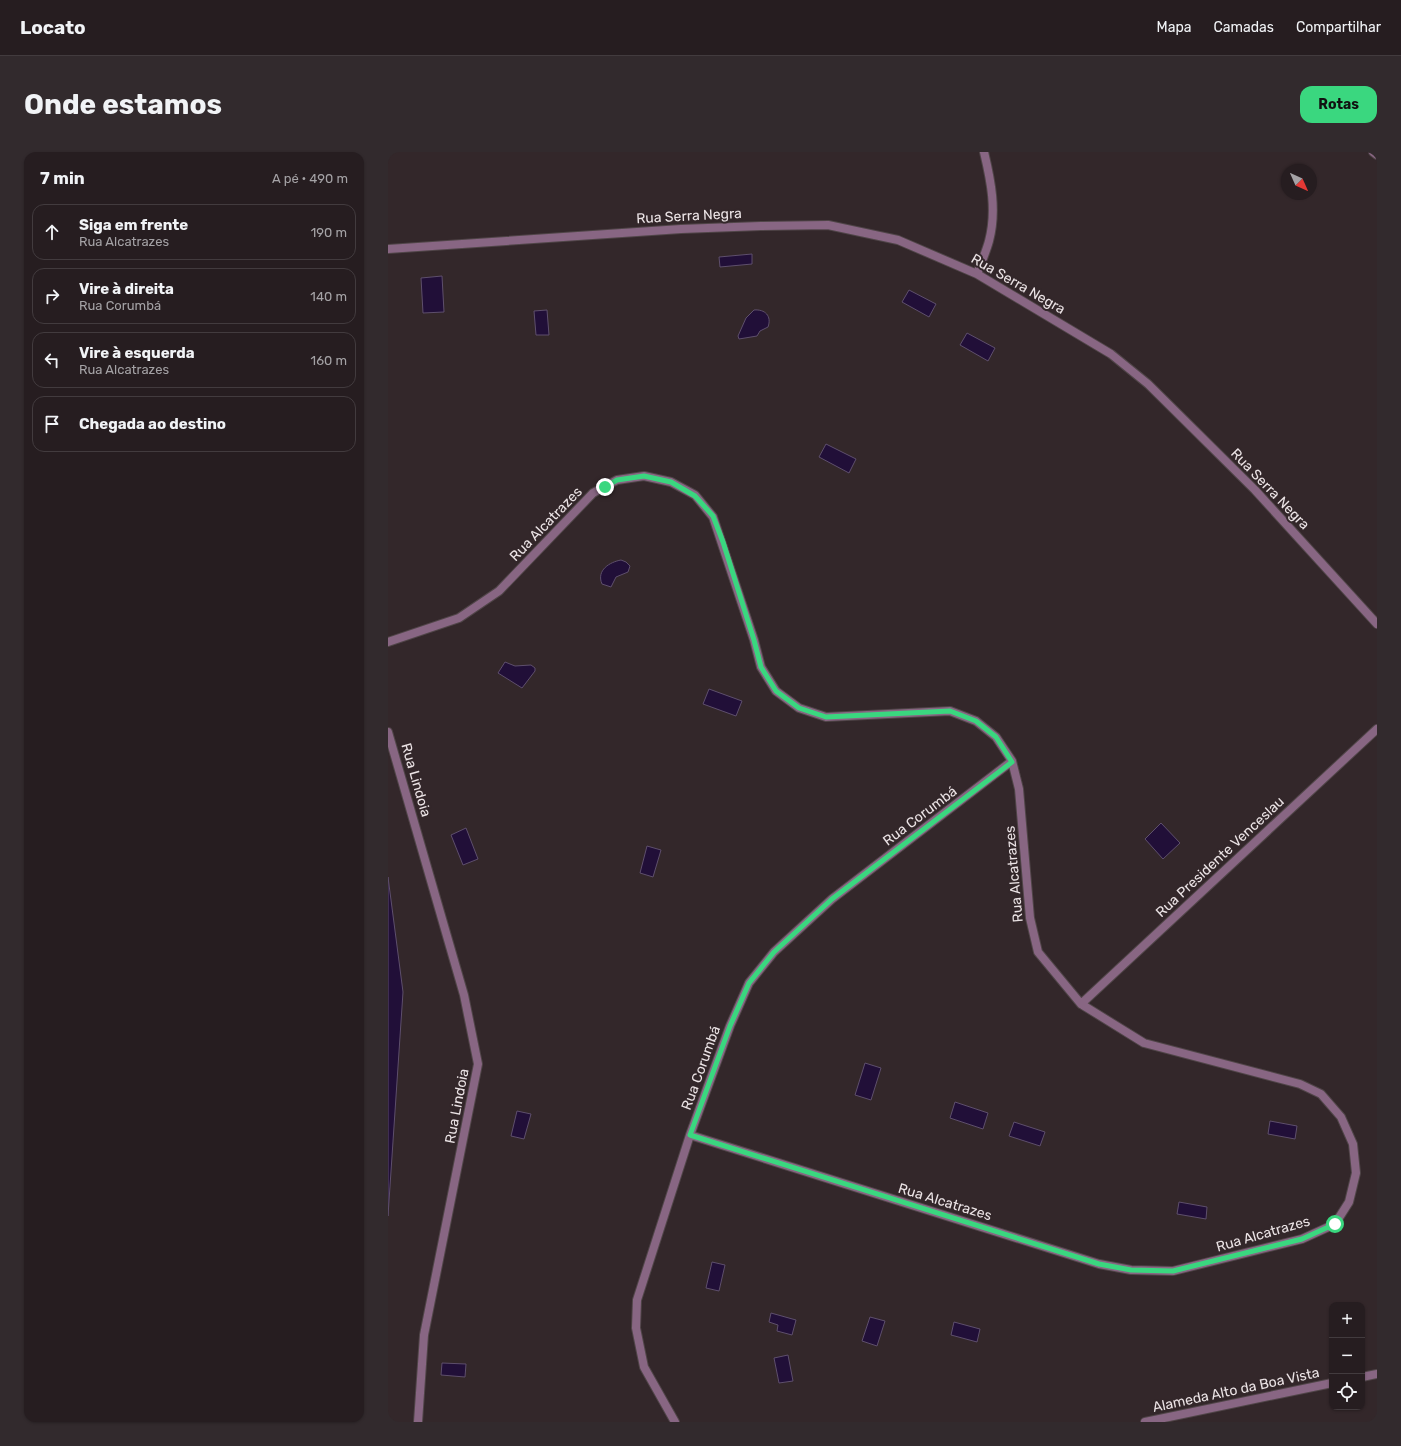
<!DOCTYPE html>
<html lang="pt">
<meta charset="utf-8">
<style>
:root{--surface:#261d20;--page:#322a2d;--text:#f1f3f6;--muted:#a4a2a5;--line:#423b3e;--accent:#3ad77f}
body{margin:0;font-family:Rubik,sans-serif;background:var(--page);color:var(--text)}
.controls{position:absolute;right:12px;bottom:12px;display:grid;overflow:hidden;border-radius:8px;box-shadow:0 1px 3px #0004}
.controls button{width:36px;height:36px;display:grid;place-items:center;padding:0;border:0;border-bottom:1px solid var(--line);background:var(--surface);color:var(--text);font:20px sans-serif}
.compass{position:absolute;left:893px;top:12px;width:36px;height:36px;border-radius:50%;background:var(--surface);box-shadow:0 1px 3px #0004;rotate:135deg}
.stop{position:absolute;width:12px;height:12px;margin:-9px;border:3px solid #3ad77f;border-radius:50%;background:#fff}
.stop.end{background:#3ad77f;border-color:#fff;box-shadow:0 1px 4px #0008}
.list{margin:0;padding:0;list-style:none}
h2{display:flex;justify-content:space-between;align-items:center;height:52px;margin:0;padding:0 16px;font-size:17px}
h2 small{font-size:13px;font-weight:400;color:var(--muted)}
.list li{display:grid;grid-template-columns:26px 1fr auto;gap:12px;align-items:center;box-sizing:border-box;height:56px;margin:0 8px 8px;padding:0 8px;border:1px solid var(--line);border-radius:12px}
.list b{display:block;font-size:15px;white-space:nowrap}
.list p{margin:0;font-size:13px;white-space:nowrap;color:var(--muted)}
.list em{font-size:13px;font-style:normal;color:var(--muted)}
.icon{flex:none;width:22px;height:22px;fill:none;stroke:currentColor;stroke-width:2;stroke-linecap:round;stroke-linejoin:round}
.map{position:relative;flex:none;width:989px;height:1270px;overflow:hidden;border-radius:12px}
header{display:flex;align-items:center;gap:24px;box-sizing:border-box;height:56px;padding:0 20px;background:var(--surface);border-bottom:1px solid var(--line)}
header strong{font-size:19px}
nav{display:flex;gap:22px;margin-inline-start:auto;font-size:14px}
.intro{display:flex;align-items:center;justify-content:space-between;box-sizing:border-box;height:96px;padding:0 24px}
h1{margin:0;font-size:28px}
.button{padding:10px 18px;border-radius:12px;background:var(--accent);color:#111;font-size:14px;font-weight:700}
main{display:flex;gap:24px;padding:0 24px}
aside{flex:1;background:var(--surface);border-radius:12px;box-shadow:0 1px 3px #0004}
.map>svg:first-child{display:block}
.water{fill:#210f38;stroke:#5e4f6c}
.lines{fill:none;stroke-linecap:round;stroke-linejoin:round}
.minor-casing{stroke:#504548;stroke-width:10}
.minor{stroke:#886683;stroke-width:8}
.route{stroke:#3ad77f;stroke-width:5}
.labels{text-anchor:middle;dominant-baseline:central;stroke-width:4;stroke-linejoin:round;paint-order:stroke}
.street-label{font-size:14px;fill:#ebe3e5;stroke:#33272a}
</style>
<header>
<strong>Locato</strong>
<nav><a>Mapa</a><a>Camadas</a><a>Compartilhar</a></nav>
</header>
<div class="intro"><h1>Onde estamos</h1><a class="button">Rotas</a></div>
<main>
<aside>
<h2>7 min<small>A pé · 490 m</small></h2>
<ul class="list">
<li><svg class="icon" aria-label="ahead" viewBox="0 0 24 24"><path d="M12 20V5M6 11l6-6 6 6"/></svg><div><b>Siga em frente</b><p>Rua Alcatrazes</p></div><em>190 m</em></li>
<li><svg class="icon" aria-label="right" viewBox="0 0 24 24"><path d="M7 20v-9h11M14 6l5 5-5 5"/></svg><div><b>Vire à direita</b><p>Rua Corumbá</p></div><em>140 m</em></li>
<li><svg class="icon" aria-label="left" viewBox="0 0 24 24"><path d="M17 20v-9H6M10 6l-5 5 5 5"/></svg><div><b>Vire à esquerda</b><p>Rua Alcatrazes</p></div><em>160 m</em></li>
<li><svg class="icon" aria-label="arrive" viewBox="0 0 24 24"><path d="M6 21V4h12l-3 4 3 4H6"/></svg><div><b>Chegada ao destino</b></div></li>
</ul>
</aside>
<div class="map">
<svg width="989" height="1270" viewBox="0 0 989 1270">
<rect width="100%" height="100%" fill="#33272a"/>
<path class="water" d="M364,102V112L332,115L331,105Z
M54,124L56,160L35,161L33,126Z
M521,138L548,152L541,165L514,150Z
M159,158L161,183H148L146,159Z
M366,158C377,157 384,164 380,175L372,179L369,184L351,187L350,184L358,166Z
M579,181L607,196L600,209L572,193Z
M438,292L468,307L461,321L431,305Z
M233,408L238,410L242,414L240,420L228,425L223,435L214,432C208,418 222,410 233,408Z
M117,510L127,514L143,513L147,516V519L134,536L110,521Z
M321,537L354,549L348,564L315,552Z
M773,671L792,691L775,707L757,687Z
M78,676L90,707L75,713L63,683Z
M259,694L273,698L265,725L252,721Z
M0,725L15,840L0,1064Z
M477,911L493,916L483,948L467,943Z
M567,950L600,961L595,977L562,966Z
M129,959L143,962L136,987L123,984Z
M882,969L909,974L907,987L880,982Z
M626,970L657,980L652,994L621,984Z
M791,1050L819,1055L818,1067L789,1062Z
M324,1110L337,1113L331,1139L318,1136Z
M383,1161L408,1168L404,1183L389,1179L390,1173L381,1170Z
M482,1165L497,1169L489,1194L474,1189Z
M566,1170L592,1177L589,1190L563,1183Z
M400,1203L405,1229L391,1231L386,1206Z
M54,1211L78,1212L77,1225L53,1223Z"/>
<g class="lines">
<g class="minor-casing">
<path id="minor" d="M985,0L989,3
M0,97L293,77L373,74L440,73L510,88L589,122L723,202L760,232L867,338L989,472
M589,122C593,111 598,100 601,89C609,59 603,29 596,0
M0,490L71,466L111,439L205,341L229,328L256,324L283,330L307,343L325,365L366,488L373,515L388,539L411,556L438,565L562,559L588,569L608,585L624,609L631,637L642,766L650,800L693,852L756,891L912,932L933,942L953,965L965,992L968,1021L961,1050L947,1072L914,1087L785,1119L743,1118L711,1112L302,983
M0,580L76,843L90,912L36,1183L30,1270
M693,852L989,577
M974,1225L989,1222
M287,1270L256,1215L248,1176L249,1148L302,983L342,874L361,831L386,800L444,747L624,609
M757,1270L944,1231"/>
</g>
<use href="#minor" class="minor"/>
</g>
<g class="lines">
<path class="route" d="M217,335L229,328L256,324L283,330L307,344L325,364L335,390L366,488L373,515L388,539L411,556L438,565L562,559L588,569L608,585L624,610L444,747L386,800L361,831L342,874L302,983L711,1112L743,1118L785,1119L914,1087L947,1072"/>
</g>
<g class="labels">
<g class="street-label">
<text transform="translate(301 64) rotate(-3)">Rua Serra Negra</text>
<text transform="translate(630 132) rotate(30)">Rua Serra Negra</text>
<text transform="translate(882 337) rotate(46)">Rua Serra Negra</text>
<text transform="translate(158 372) rotate(-46)">Rua Alcatrazes</text>
<text transform="translate(28 628) rotate(74)">Rua Lindoia</text>
<text transform="translate(532 664) rotate(-37)">Rua Corumbá</text>
<text transform="translate(832 705) rotate(-43)">Rua Presidente Venceslau</text>
<text transform="translate(626 722) rotate(-95)">Rua Alcatrazes</text>
<text transform="translate(313 916) rotate(-70)">Rua Corumbá</text>
<text transform="translate(69 954) rotate(-79)">Rua Lindoia</text>
<text transform="translate(557 1050) rotate(17)">Rua Alcatrazes</text>
<text transform="translate(875 1082) rotate(-16)">Rua Alcatrazes</text>
<text transform="translate(848 1238) rotate(-12)">Alameda Alto da Boa Vista</text>
</g>
</g>
</svg>
<div class="controls">
<button>+</button>
<button>−</button>
<button><svg class="icon" aria-label="locate" viewBox="0 0 24 24"><circle cx="12" cy="12" r="6"/><path d="M12 2v4M12 18v4M2 12h4M18 12h4"/></svg></button>
</div>
<svg class="compass" viewBox="-18 -18 36 36"><path d="M0-13l5 13h-10z" fill="#e53935"/><path d="M0 13l5-13h-10z" fill="#a4a2a5"/></svg>
<div class="stop" style="left:947px;top:1072px"></div>
<div class="stop end" style="left:217px;top:335px"></div>
</div>
</main>
